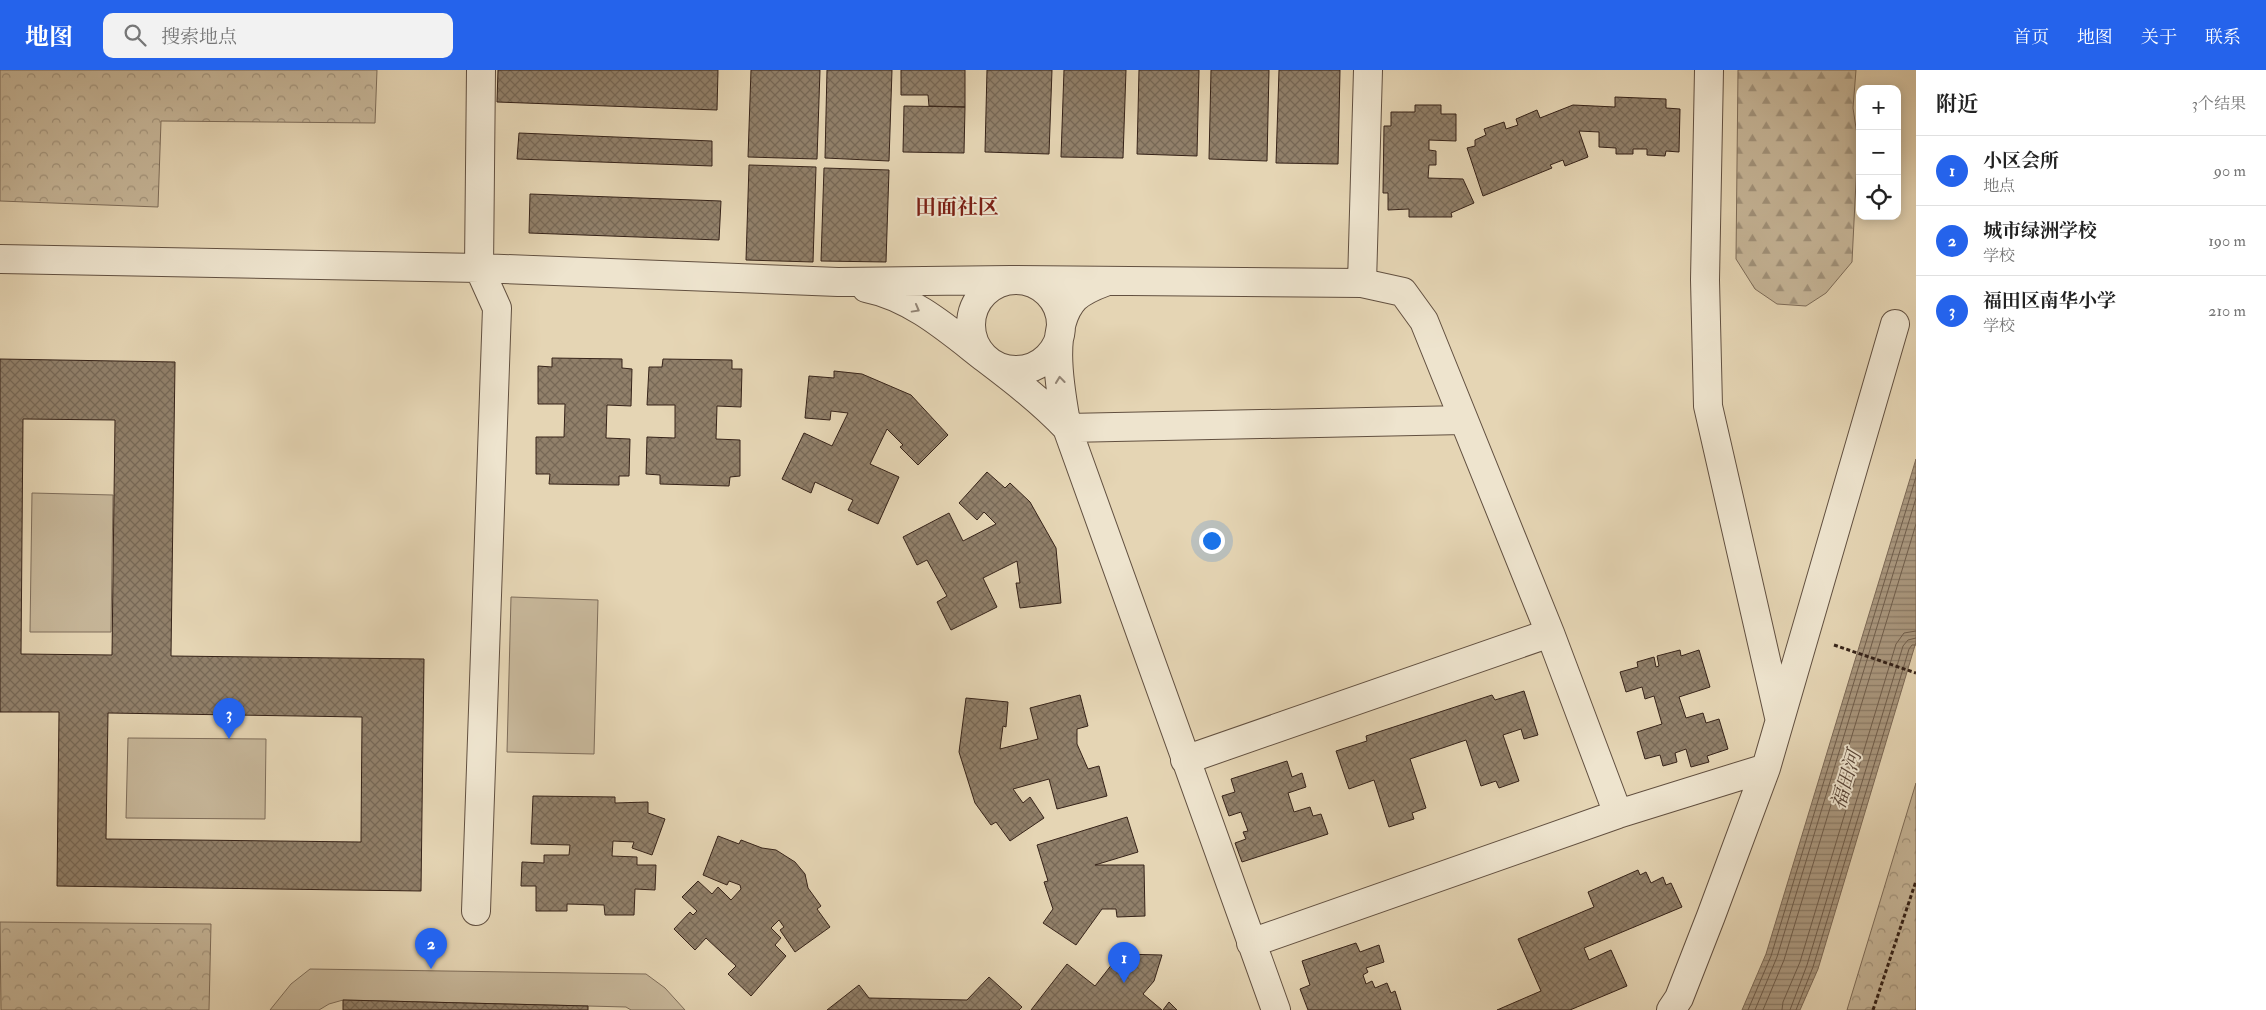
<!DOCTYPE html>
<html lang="zh">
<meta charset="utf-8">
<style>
:root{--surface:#fff;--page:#f2f2f2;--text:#222;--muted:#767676;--line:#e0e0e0;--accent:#2563eb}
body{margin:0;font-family:"IM FELL Double Pica","Noto Serif SC",serif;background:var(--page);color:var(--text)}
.controls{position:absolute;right:15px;top:15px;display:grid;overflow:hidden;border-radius:10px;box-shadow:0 2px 12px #0003}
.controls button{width:45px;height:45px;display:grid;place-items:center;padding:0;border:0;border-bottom:1px solid var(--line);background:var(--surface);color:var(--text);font:25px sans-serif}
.you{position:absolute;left:1211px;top:470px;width:18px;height:18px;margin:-12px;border:4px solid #fff;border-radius:50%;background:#1a73e8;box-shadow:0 0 0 8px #1a73e833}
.badge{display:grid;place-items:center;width:32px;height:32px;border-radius:50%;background:var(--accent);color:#fff;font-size:16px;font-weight:700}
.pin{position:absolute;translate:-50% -41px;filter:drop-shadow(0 1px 2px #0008)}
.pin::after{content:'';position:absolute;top:26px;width:18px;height:15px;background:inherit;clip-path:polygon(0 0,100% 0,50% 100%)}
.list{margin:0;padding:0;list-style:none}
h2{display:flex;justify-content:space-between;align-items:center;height:65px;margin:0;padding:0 20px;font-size:21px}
h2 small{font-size:16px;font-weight:400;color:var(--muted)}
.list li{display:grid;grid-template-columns:32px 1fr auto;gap:15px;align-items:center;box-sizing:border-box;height:70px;padding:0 20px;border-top:1px solid var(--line)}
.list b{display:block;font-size:19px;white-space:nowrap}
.list p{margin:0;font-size:16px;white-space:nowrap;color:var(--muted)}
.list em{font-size:16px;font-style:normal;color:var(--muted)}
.icon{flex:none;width:28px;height:28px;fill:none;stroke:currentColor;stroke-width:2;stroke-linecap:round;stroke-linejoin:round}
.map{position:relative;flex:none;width:1916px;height:940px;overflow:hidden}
header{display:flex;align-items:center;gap:30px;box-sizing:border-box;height:70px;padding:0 25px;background:var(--accent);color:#fff}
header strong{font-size:24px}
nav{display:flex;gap:28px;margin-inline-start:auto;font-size:18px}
.search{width:350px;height:45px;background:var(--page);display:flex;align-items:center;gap:12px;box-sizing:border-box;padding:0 18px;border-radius:10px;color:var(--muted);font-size:19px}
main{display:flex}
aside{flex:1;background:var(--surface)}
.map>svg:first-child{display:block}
.forest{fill:url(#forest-firs);stroke:#7e6d5a}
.park{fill:url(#park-crowns);stroke:#7e6d5a}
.garden{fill:#c7b79a;stroke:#7e6d5a}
.water{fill:url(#water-rules);stroke:#7c6956}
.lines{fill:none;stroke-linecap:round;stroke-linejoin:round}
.shore{stroke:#705e4c;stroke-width:1}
.building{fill:url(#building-cross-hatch);stroke:#362319;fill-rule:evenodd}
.minor-casing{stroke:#625040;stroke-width:30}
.path{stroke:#362319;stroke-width:3;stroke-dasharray:4 2.5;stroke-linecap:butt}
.minor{stroke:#eee4ce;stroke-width:28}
.oneway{stroke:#928474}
.labels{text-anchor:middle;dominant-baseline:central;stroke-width:4;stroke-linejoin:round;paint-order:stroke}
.water-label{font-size:20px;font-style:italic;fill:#594638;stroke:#eee4ce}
.quarter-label{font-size:21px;font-weight:bold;fill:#7a1f14;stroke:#eee4ce}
</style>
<header>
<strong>地图</strong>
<div class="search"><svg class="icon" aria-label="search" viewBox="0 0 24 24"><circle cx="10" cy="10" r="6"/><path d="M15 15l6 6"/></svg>搜索地点</div>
<nav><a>首页</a><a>地图</a><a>关于</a><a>联系</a></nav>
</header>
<main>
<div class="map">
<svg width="1916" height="940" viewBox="0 0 1916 940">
<defs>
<pattern id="forest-firs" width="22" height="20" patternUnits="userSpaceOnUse" patternTransform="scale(1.25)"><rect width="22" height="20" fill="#c7b79a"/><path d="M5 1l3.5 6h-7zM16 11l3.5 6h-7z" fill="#a2947d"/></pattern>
<pattern id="park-crowns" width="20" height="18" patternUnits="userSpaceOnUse" patternTransform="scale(1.25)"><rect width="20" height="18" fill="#c7b79a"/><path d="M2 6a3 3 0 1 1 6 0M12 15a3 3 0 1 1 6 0" fill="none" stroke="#a2947d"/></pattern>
<pattern id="water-rules" width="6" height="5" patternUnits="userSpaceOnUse" patternTransform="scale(1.25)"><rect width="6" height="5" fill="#aa987f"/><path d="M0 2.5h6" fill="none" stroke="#8b7c67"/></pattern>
<pattern id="building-cross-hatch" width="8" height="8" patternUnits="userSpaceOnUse" patternTransform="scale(1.25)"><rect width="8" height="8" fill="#91806a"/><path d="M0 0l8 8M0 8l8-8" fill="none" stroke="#776856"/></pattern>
</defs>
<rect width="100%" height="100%" fill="#e5d5b4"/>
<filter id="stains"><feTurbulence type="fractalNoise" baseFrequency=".004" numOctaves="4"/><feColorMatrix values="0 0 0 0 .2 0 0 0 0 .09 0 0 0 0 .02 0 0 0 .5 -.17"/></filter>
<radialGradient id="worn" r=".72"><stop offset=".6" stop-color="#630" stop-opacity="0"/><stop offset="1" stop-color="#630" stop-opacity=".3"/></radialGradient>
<path class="forest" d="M1738,0H1856L1853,38L1858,71L1852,192L1826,223L1806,236L1777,234L1755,219L1736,189Z"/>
<path class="park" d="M0,0H377L375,53L161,51L158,137L0,131Z
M1916,713V940H1847Z
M0,852L211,854L209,940H1Z"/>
<path class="garden" d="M32,423L113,425L111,562H30Z
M511,527L598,530L594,684L507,682Z
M128,668L266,669L265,749L126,748Z
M310,899L646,904L665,918L685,940H631L626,937L588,936L343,930L329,934L319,940H270L291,914Z"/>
<path class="water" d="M1916,389V572L1818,899L1800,940H1742L1766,884Z"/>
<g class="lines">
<path class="shore" d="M1748,940L1771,886L1916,407
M1755,940L1777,887L1916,428
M1763,940L1784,890L1916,454
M1782,940L1783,932L1800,892L1896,574L1904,563L1916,561
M1790,940L1807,895L1903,576L1908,570L1916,568
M1796,940L1813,897L1909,579L1912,575H1916"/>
</g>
<path class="building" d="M498,0H718L717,40L497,32Z
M751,0H820L817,89L748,87Z
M827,0H892L889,91L825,88Z
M901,0H965V37L929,36L928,25H901Z
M987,0H1052L1049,84L985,82Z
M1064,0H1126L1123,88L1061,87Z
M1139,0H1199L1197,86L1137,84Z
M1211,0H1269L1267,91L1209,89Z
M1279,0H1340L1338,94L1276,93Z
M1615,27L1666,29V38L1680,39L1679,82L1666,81L1665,86L1647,85V79H1633V84H1616V78L1599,77V62L1579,61L1588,87L1565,96L1563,90L1550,95L1552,98L1483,126L1467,78L1475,76V70L1486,65L1484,59L1504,52L1506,59L1518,55L1516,49L1537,40L1540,48L1573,35L1615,37Z
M1415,35H1441V44H1456V71L1429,70V80L1436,81V95H1429L1428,108L1463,109L1474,133L1451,143L1452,147H1409V139L1388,140V123H1383L1384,56H1391V42H1415Z
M904,36L965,37L964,83L903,82Z
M519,63L712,71V96L517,89Z
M749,95L816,97L813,192L746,190Z
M824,98L889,100L886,192L821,191Z
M530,124L721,131L719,170L529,163Z
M552,288L622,289V298L632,299L631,336L607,335L606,368L630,369L629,406H619V415L549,414L550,404H536V367H564L565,334H538V296L552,297Z
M0,289L175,292L171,586L424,589L421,821L57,816L59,642H0ZM23,349L115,350L112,585L21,584ZM108,643L362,647L361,772L106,769Z
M663,289L732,290V299H742L741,337L717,336L716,369L740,370V406L730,407L729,416L660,414V405L646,404L647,367L675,368V335H647L649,297H662Z
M834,301L862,304L911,325L948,365L918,395L900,377L903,375L887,359L870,394L899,407L878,454L848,440L853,430L815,412L811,423L782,409L804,363L832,376L848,343L831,341L830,350L805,348L809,306L834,308Z
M987,402L1005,418L1010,413L1030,432L1056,478L1061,533L1020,538L1016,513H1020L1017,491L983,508L997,537L951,560L937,532L947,526L927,490L917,495L903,467L949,443L963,471L996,454L984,442L977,450L959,433Z
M1680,580L1681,586L1699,580L1710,617L1679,627L1686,648L1703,643L1706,653L1719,649L1728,679L1707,686L1709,692L1691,697L1686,679L1675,683L1677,692L1663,696L1660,685L1645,689L1637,662L1662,654L1654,626L1645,629L1642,617L1626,622L1620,602L1638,597L1637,592L1654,587L1656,597L1659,596L1657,586Z
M1524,621L1538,665L1524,669L1521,659L1503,665L1519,711L1499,718L1496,711L1481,716L1466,670L1410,689L1426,738L1412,743L1414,749L1389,757L1374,710L1349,719L1336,681L1367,671L1366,666L1492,625L1495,630Z
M1080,625L1088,656L1077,659V674L1088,699L1099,696L1107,726L1057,739L1049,709L1013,719L1023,733L1030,727L1044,748L1010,771L996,752L991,755L975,733L959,682L966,628L1008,632L1006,657L1003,656L1000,679L1038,669L1030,638Z
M1287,691L1292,707L1302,703L1306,717L1288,723L1294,742L1310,737L1313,746L1321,744L1328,764L1242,792L1235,773L1246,769L1243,762L1248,761L1241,742L1229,746L1222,726L1235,722L1231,709Z
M533,726L615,727V733L648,732V743L665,749L652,785L632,778L634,772L613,771L612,786L637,787V795H656L655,820L635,819L634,845H605L604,835L567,834V841H536V816H521L522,792L544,793V785H569L570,775L531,774Z
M1127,747L1138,782L1095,795H1144L1145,846L1117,847L1116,839H1102L1076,875L1043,853L1053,839L1044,812L1048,811L1037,775Z
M718,766L739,774L741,770L762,778L776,780L795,792L805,804L808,818L821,836L817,839L830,857L795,882L780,860L784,857L779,850L771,858L781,868L775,875L786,886L751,926L728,904L736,896L706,868L695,880L674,859L690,842L693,845L697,841L682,827L698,811L712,824L718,817L731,830L741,819L740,815L729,811L727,815L703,805Z
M1638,800L1640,805L1646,802L1651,813L1663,807L1666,815L1671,813L1682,837L1584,878L1589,890L1611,880L1627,916L1570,940H1497L1541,921L1518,869L1594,837L1588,822Z
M1356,873L1360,882L1379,875L1384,892L1366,898L1368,902L1363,905L1366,914L1372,911L1375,918L1387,913L1391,923L1395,921L1401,940H1308L1300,919L1310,915L1302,891Z
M1120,884L1162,885L1154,911L1143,924L1162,940H1031L1067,894L1095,916Z
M989,907L1022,937L1019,940H827L859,915L869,928L967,930Z
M343,930L588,936V940H343Z
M1169,932L1177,940H1163Z"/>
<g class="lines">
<g class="minor-casing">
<path id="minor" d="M1709,0L1705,210L1708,336L1779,647
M0,189L479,198L838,212L1011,210L1362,213L1403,222L1424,251L1550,563L1618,744
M971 255a45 45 0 1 1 90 0a45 45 0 1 1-90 0Z
M1105,212C1094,216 1084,220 1075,228C1047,257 1061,323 1067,358L1276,940
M1362,213L1368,0
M866,218C912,227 950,261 986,289C1015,311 1042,332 1067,358L1464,350
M1185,690L1550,563
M476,841L497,238L479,198L481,0
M1251,873L1618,744L1766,698
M1671,940L1679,928L1711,846L1766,698L1895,254"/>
</g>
<path class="path" d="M1834,575L1916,603
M1873,940L1916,811"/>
<use href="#minor" class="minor"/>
</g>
<defs><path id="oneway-chevron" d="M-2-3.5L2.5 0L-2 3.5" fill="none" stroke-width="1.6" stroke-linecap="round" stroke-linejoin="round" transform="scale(1.25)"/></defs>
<g class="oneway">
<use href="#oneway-chevron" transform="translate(916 239) rotate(29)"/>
<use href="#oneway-chevron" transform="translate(1060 310) rotate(-96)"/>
</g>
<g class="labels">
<g class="water-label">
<text transform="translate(1846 710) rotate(-73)">福田河</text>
</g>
<g class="quarter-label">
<text x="957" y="137">田面社区</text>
</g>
</g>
<rect width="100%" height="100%" filter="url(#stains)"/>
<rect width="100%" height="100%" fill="url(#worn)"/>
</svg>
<div class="controls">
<button>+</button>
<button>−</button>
<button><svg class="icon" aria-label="locate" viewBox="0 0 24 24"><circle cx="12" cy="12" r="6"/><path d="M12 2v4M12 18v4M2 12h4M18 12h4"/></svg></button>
</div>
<div class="you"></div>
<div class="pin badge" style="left:1124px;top:913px">1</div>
<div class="pin badge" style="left:431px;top:899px">2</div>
<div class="pin badge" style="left:229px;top:669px">3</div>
</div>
<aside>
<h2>附近<small>3个结果</small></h2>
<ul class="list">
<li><span class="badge">1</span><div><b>小区会所</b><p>地点</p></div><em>90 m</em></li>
<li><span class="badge">2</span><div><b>城市绿洲学校</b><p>学校</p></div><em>190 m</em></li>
<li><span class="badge">3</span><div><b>福田区南华小学</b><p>学校</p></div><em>210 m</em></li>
</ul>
</aside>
</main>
